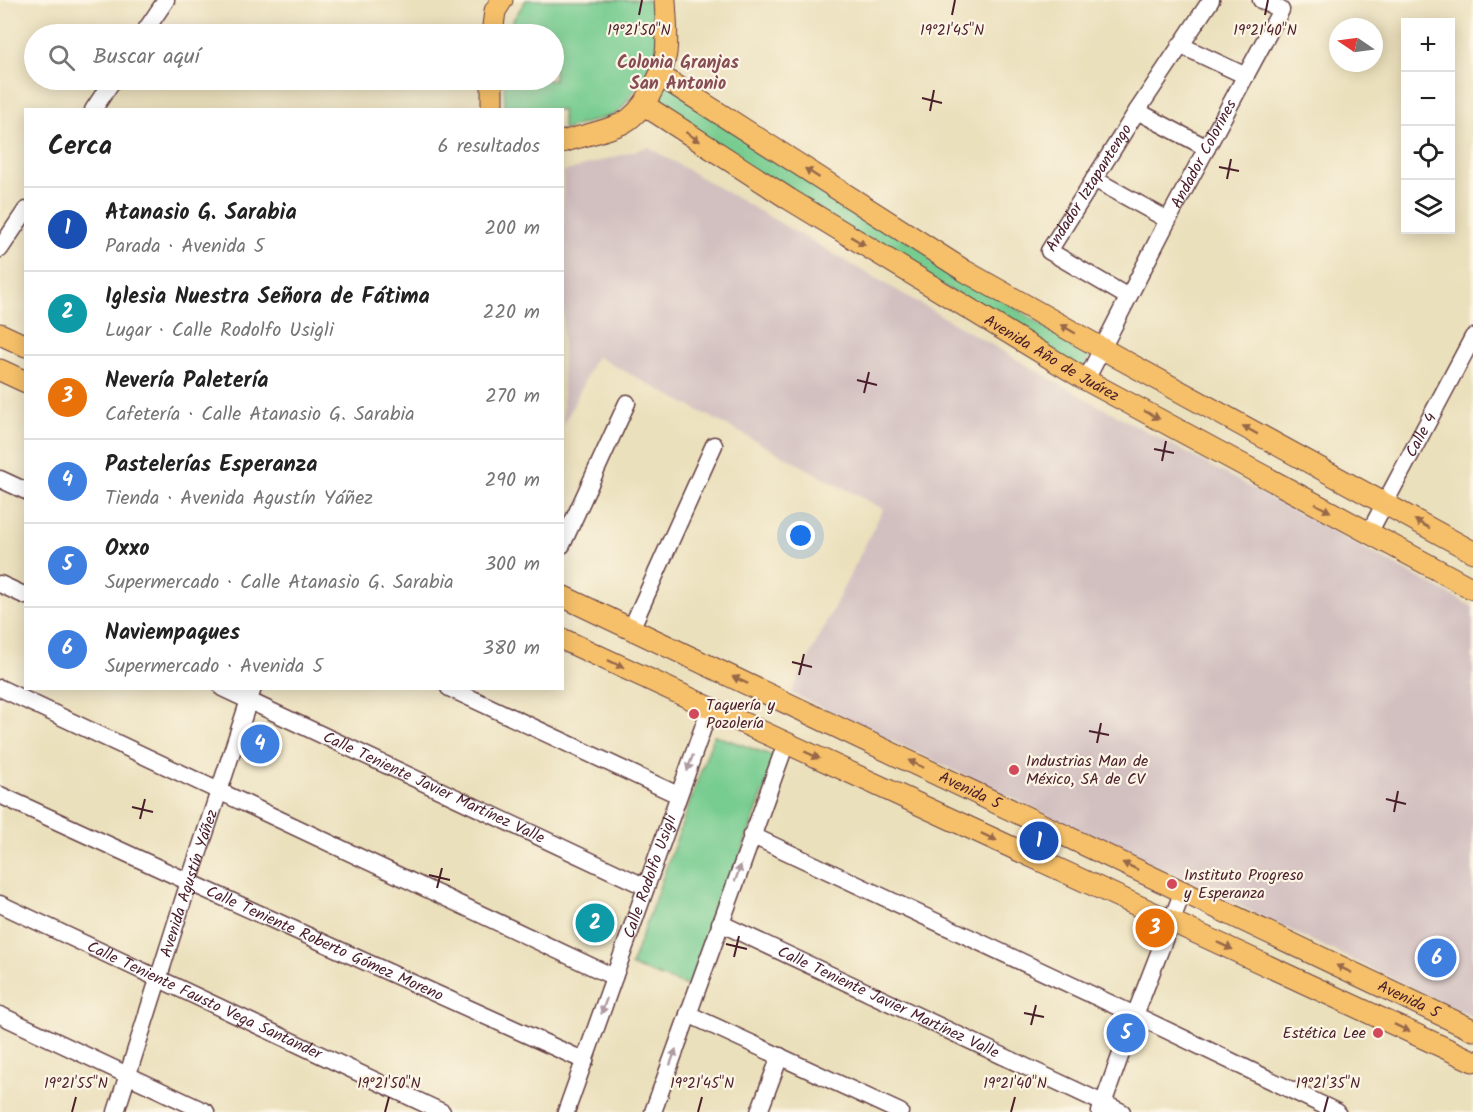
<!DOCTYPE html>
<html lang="es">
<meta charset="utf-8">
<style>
:root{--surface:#fff;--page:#f2f2f2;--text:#222;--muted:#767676;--line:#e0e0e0;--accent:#d1495b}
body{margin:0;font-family:Kalam,sans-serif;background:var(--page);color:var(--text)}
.controls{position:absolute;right:18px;top:18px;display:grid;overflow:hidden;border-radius:0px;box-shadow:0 3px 15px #0003}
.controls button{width:54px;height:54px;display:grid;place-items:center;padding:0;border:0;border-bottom:2px solid var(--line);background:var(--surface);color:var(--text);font:30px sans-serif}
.compass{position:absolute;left:1329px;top:18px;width:54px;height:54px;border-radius:50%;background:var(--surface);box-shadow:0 3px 15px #0003;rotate:283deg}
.you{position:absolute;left:801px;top:536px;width:21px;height:21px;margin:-15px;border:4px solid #fff;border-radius:50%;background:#1a73e8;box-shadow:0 0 0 9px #1a73e833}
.badge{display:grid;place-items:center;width:39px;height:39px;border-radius:50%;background:var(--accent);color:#fff;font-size:20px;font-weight:700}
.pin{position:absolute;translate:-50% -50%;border:3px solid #fff;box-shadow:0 2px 6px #0006}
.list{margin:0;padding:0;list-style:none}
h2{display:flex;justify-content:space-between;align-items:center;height:78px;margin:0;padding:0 24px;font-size:26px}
h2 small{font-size:20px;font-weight:400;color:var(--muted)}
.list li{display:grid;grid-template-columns:39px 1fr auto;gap:18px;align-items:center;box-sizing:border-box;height:84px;padding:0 24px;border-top:2px solid var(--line)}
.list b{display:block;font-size:22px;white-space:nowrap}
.list p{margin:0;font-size:20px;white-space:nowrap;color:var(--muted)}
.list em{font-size:20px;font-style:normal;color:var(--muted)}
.icon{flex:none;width:33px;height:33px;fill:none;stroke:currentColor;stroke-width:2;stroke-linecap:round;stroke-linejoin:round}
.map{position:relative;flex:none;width:1473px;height:1112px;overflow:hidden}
.search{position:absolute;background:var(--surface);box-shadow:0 3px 15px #0003;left:24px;top:24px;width:540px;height:66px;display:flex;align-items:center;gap:15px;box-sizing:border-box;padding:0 21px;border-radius:33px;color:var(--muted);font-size:22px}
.panel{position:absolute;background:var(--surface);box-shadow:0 3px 15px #0003;left:24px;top:108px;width:540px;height:582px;border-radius:0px}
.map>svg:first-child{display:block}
.industrial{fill:#d2bfc0}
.green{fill:#77cc90;stroke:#60765e;stroke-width:1.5}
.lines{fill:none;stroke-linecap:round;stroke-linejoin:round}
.minor-casing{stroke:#623c41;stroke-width:19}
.major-casing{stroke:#623c41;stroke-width:23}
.minor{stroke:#fff;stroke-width:16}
.major{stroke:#f6c06b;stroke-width:21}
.oneway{fill:#976748}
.oneway2{fill:#ae9aa0}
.ticks{fill:none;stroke:#4a1f2b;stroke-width:2}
.poi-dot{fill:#d1495b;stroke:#fcf5e5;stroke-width:2}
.labels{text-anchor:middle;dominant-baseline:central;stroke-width:4.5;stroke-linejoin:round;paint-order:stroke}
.street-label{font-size:16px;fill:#4a1f2b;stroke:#fcf5e5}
.poi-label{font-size:16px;fill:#4a1f2b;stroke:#fcf5e5;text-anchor:start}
.neighbourhood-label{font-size:18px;font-weight:bold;fill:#874d54;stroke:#fcf5e5}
.ticks-label{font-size:15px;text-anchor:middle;fill:#4a1f2b;stroke:#fcf5e5;stroke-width:4.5;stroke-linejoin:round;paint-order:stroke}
</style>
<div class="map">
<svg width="1473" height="1112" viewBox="0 0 1473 1112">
<rect width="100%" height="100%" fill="#fcf5e5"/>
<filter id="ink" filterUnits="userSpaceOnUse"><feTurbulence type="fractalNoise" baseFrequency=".0167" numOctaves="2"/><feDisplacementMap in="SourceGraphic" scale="12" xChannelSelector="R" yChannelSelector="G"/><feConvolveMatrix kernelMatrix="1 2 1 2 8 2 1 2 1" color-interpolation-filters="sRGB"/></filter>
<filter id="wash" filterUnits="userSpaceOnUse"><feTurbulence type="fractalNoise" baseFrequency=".008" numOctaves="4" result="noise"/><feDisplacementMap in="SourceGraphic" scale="24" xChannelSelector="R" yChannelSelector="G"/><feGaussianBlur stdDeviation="1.35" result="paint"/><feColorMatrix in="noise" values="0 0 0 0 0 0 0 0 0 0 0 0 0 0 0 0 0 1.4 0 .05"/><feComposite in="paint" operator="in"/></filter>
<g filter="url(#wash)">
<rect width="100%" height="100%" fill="#ebe0bc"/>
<path class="industrial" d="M648,147L1077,394L1473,607V1017L791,693L883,509L596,356L563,427V172Z"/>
<path class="green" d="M526,0H658V55L623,107L616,114L563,130L562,110L505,109L504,80H554V34H506L507,29Z
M663,80L1090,356L1085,366L1080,369L647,107Z
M714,735L776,757L693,988L631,966Z"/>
</g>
<g filter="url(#ink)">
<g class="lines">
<g class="minor-casing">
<g id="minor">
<path d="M143,34L166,0"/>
<path d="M1180,45L1246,76"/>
<path d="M93,110L113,80"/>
<path d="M1137,111L1207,148"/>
<path d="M1094,179L1168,220"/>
<path d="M0,249L26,210"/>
<path id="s1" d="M1128,297L1049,251L1137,111L1211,0"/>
<path id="s2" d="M1086,380L1168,220L1281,10L1261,0"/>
<path d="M0,479L26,491"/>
<path id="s3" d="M1369,533L1473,337"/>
<path d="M562,545L627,403"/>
<path d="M0,584L26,596"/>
<path d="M631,629L714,445"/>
<path d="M0,688L614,977"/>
<path id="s4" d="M222,688L646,887"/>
<path d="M449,688L678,795"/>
<path id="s5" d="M0,795L189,882L585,1061"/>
<path d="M751,835L1135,1015L1337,1112"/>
<path id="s6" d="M0,904L442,1112"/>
<path id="s7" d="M720,923L1122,1112"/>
<path d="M688,1014L900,1112"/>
<path d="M0,1015L206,1112"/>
<path id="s8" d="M116,1112L189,882L253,688"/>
<path id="s9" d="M566,1112L710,708"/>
<path d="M653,1112L786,743"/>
<path d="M759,1112L780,1056"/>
<path d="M1100,1112L1135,1015L1183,891"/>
</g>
</g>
<g class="major-casing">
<g id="major">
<path d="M492,34L495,11L502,0"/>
<path d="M661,76L965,271L1119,358L1473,552"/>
<path d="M492,80V110"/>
<path id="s10" d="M644,105L789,199L1086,380L1473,589"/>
<path d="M562,142C581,136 603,132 621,124C634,118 643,106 650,94C672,57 667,42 665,0"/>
<path d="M0,334L26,346"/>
<path d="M0,370L26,382"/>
<path id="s11" d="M562,596L1473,1030"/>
<path d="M562,639L1473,1061"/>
</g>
</g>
<use href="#minor" class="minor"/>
<use href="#major" class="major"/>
</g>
<defs><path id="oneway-solid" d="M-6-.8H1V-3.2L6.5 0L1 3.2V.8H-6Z" transform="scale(1.5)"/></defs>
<g class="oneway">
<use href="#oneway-solid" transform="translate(693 137) rotate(33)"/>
<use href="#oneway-solid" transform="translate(812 173) rotate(-147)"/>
<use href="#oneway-solid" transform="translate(858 241) rotate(31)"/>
<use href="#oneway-solid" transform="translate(1068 329) rotate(-150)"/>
<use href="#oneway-solid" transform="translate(1152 415) rotate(28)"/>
<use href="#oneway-solid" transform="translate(1250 430) rotate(-151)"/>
<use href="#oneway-solid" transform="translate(1323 508) rotate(28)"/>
<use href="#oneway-solid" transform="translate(1422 524) rotate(-151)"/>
<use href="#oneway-solid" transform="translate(616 664) rotate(25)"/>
<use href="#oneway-solid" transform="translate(740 680) rotate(-155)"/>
<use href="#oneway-solid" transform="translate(812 755) rotate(25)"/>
<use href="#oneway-solid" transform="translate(916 764) rotate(-154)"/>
<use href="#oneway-solid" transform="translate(989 837) rotate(25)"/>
<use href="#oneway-solid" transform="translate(1130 866) rotate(-155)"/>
<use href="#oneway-solid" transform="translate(1225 946) rotate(25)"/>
<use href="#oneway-solid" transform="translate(1344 969) rotate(-154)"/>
<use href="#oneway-solid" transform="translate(1402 1028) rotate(25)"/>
</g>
<g class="oneway2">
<use href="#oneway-solid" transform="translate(690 763) rotate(110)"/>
<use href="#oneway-solid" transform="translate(738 873) rotate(-70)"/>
<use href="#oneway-solid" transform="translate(604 1006) rotate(109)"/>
<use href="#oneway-solid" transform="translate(673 1057) rotate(-70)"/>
</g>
</g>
<path class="ticks" d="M639,15L642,0M952,15L955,0M1265,15L1268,0M922,98L942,103M930,111L934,90M1219,167L1239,171M1227,179L1231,159M857,380L877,385M864,393L869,372M1154,449L1174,453M1162,461L1166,441M792,662L812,667M799,675L804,654M1089,731L1109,735M1097,743L1101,723M1386,799L1406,804M132,807L153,812M1394,812L1398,791M140,819L145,799M429,875L450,880M437,888L442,868M726,944L747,949M734,957L739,936M1024,1013L1044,1017M1031,1025L1036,1005M72,1112L76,1097M385,1112L389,1097M698,1112L702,1097M1011,1112L1015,1097M1324,1112L1328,1097"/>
<g class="poi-dot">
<circle cx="694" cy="714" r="6"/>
<circle cx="1014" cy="770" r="6"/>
<circle cx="1172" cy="884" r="6"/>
<circle cx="1378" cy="1033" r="6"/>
</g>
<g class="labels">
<g class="street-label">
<text stroke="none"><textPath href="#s2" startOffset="255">Andador Colorines</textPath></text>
<text stroke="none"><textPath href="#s1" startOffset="166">Andador Iztapantengo</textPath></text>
<text stroke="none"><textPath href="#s10" startOffset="480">Avenida Año de Juárez</textPath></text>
<text stroke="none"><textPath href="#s3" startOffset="111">Calle 4</textPath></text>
<text stroke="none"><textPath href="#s4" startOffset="234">Calle Teniente Javier Martínez Valle</textPath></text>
<text stroke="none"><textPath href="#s11" startOffset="452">Avenida 5</textPath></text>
<text stroke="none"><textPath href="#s9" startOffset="250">Calle Rodolfo Usigli</textPath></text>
<text stroke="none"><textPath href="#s8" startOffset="240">Avenida Agustín Yáñez</textPath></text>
<text stroke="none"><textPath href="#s5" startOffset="357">Calle Teniente Roberto Gómez Moreno</textPath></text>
<text stroke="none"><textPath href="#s11" startOffset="938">Avenida 5</textPath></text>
<text stroke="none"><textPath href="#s6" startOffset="226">Calle Teniente Fausto Vega Santander</textPath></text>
<text stroke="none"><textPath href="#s7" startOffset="186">Calle Teniente Javier Martínez Valle</textPath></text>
</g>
<g class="poi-label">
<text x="706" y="705">Taquería y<tspan x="706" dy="18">Pozolería</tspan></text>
<text x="1026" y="761">Industrias Man de<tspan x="1026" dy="18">México, SA de CV</tspan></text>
<text x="1184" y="875">Instituto Progreso<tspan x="1184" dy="18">y Esperanza</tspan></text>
<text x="1366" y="1033" text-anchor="end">Estética Lee</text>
</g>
<g class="neighbourhood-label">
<text x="678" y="63">Colonia Granjas<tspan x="678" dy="21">San Antonio</tspan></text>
</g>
</g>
<g class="ticks-label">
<text x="639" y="35">19°21'50"N</text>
<text x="952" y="35">19°21'45"N</text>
<text x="1265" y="35">19°21'40"N</text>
<text x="76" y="1088">19°21'55"N</text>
<text x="389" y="1088">19°21'50"N</text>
<text x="702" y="1088">19°21'45"N</text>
<text x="1015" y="1088">19°21'40"N</text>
<text x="1328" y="1088">19°21'35"N</text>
</g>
</svg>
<div class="controls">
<button>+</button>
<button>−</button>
<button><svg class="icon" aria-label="locate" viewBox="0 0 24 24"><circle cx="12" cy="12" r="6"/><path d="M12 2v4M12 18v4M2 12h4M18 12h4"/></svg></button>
<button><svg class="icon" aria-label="layers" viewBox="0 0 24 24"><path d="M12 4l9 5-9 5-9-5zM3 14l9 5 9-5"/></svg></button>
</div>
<svg class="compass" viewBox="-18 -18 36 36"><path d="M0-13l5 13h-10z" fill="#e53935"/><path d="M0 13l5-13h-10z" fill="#767676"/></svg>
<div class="you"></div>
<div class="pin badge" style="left:1039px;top:841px;background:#1a4fb4">1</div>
<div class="pin badge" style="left:595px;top:923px;background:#0f9aa8">2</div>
<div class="pin badge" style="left:1155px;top:928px;background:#e8710a">3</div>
<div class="pin badge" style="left:260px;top:744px;background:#3f7fe0">4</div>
<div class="pin badge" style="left:1126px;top:1033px;background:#3f7fe0">5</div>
<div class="pin badge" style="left:1437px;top:958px;background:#3f7fe0">6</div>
<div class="search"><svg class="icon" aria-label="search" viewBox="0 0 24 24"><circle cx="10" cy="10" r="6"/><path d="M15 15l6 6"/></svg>Buscar aquí</div>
<section class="panel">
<h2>Cerca<small>6 resultados</small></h2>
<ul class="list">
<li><span class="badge" style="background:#1a4fb4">1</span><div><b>Atanasio G. Sarabia</b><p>Parada · Avenida 5</p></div><em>200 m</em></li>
<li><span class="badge" style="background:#0f9aa8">2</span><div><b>Iglesia Nuestra Señora de Fátima</b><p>Lugar · Calle Rodolfo Usigli</p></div><em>220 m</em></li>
<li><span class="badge" style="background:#e8710a">3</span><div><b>Nevería Paletería</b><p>Cafetería · Calle Atanasio G. Sarabia</p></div><em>270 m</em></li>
<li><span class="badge" style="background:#3f7fe0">4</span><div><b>Pastelerías Esperanza</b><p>Tienda · Avenida Agustín Yáñez</p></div><em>290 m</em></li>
<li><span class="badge" style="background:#3f7fe0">5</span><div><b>Oxxo</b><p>Supermercado · Calle Atanasio G. Sarabia</p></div><em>300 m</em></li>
<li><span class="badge" style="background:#3f7fe0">6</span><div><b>Naviempaques</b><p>Supermercado · Avenida 5</p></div><em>380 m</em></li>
</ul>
</section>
</div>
